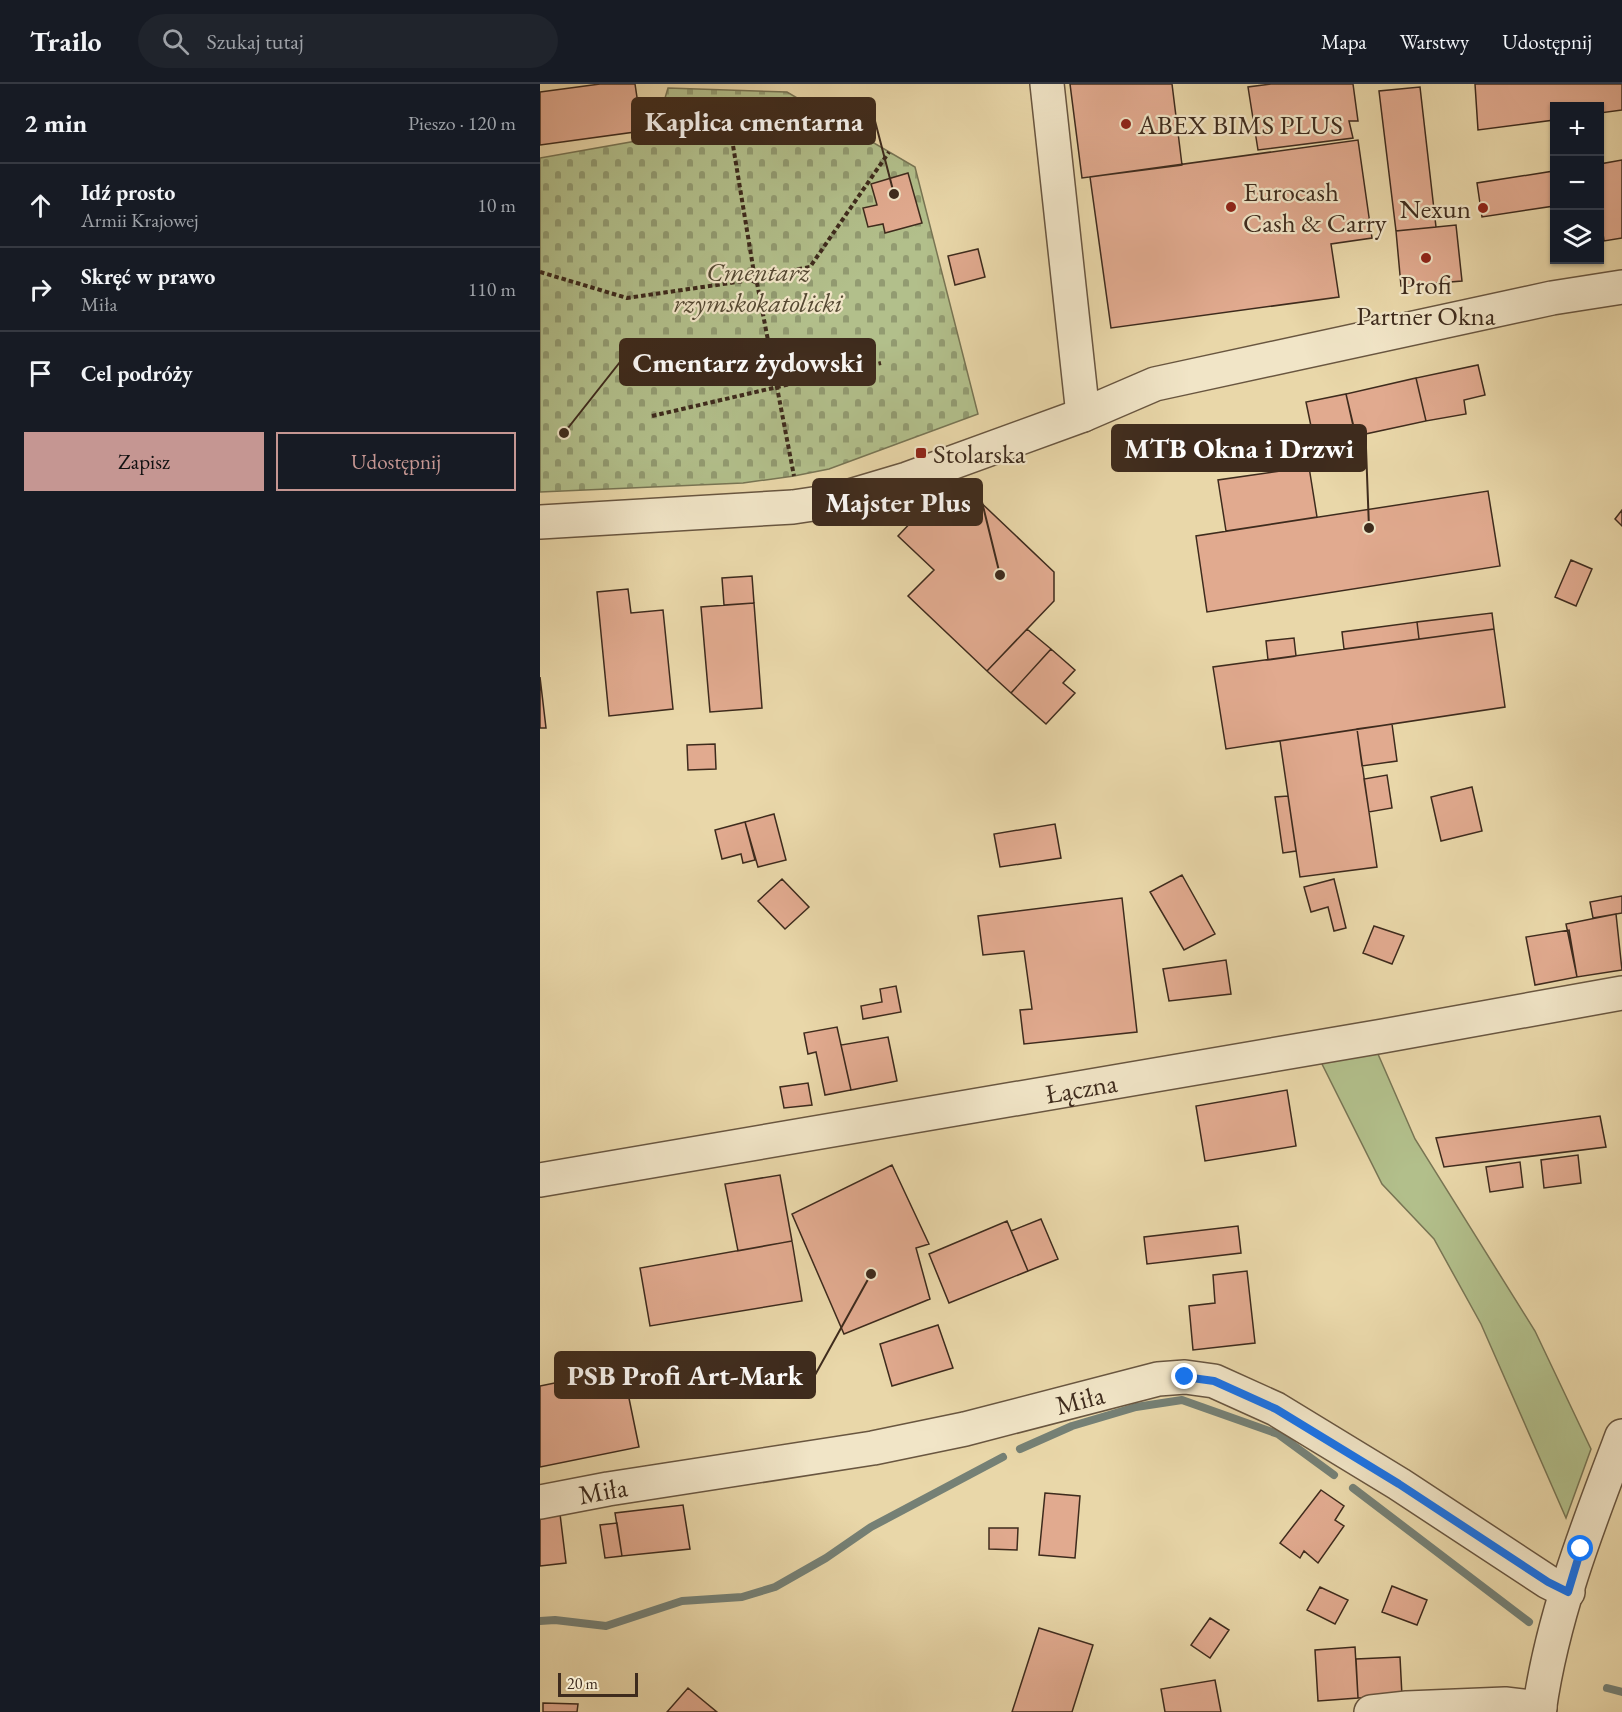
<!DOCTYPE html>
<html lang="pl">
<meta charset="utf-8">
<style>
:root{--surface:#171b24;--page:#20242c;--text:#f1f3f6;--muted:#9ea1a6;--line:#363941;--accent:#c59692}
body{margin:0;font-family:"EB Garamond",serif;background:var(--page);color:var(--text)}
.controls{position:absolute;right:18px;top:18px;display:grid;overflow:hidden;border-radius:0px;box-shadow:0 2px 4px #0004}
.controls button{width:54px;height:54px;display:grid;place-items:center;padding:0;border:0;border-bottom:2px solid var(--line);background:var(--surface);color:var(--text);font:30px sans-serif}
.scale{position:absolute;left:18px;bottom:15px;width:80px;box-sizing:border-box;padding-left:6px;border:3px solid #3e2b1d;border-top:0;font-size:16px;line-height:21px;white-space:nowrap;color:#3e2b1d;-webkit-text-stroke:4px #f1e5c7;paint-order:stroke}
.stop{position:absolute;width:18px;height:18px;margin:-14px;border:4px solid #1a73e8;border-radius:50%;background:#fff}
.stop.end{background:#1a73e8;border-color:#fff;box-shadow:0 2px 6px #0008}
.list{margin:0;padding:0;list-style:none}
h2{display:flex;justify-content:space-between;align-items:center;height:78px;margin:0;padding:0 24px;font-size:26px}
h2 small{font-size:20px;font-weight:400;color:var(--muted)}
.list li{display:grid;grid-template-columns:39px 1fr auto;gap:18px;align-items:center;box-sizing:border-box;height:84px;padding:0 24px;border-top:2px solid var(--line)}
.list b{display:block;font-size:22px;white-space:nowrap}
.list p{margin:0;font-size:20px;white-space:nowrap;color:var(--muted)}
.list em{font-size:20px;font-style:normal;color:var(--muted)}
.actions{display:flex;gap:12px;padding:18px 24px}
.actions a{flex:1;padding:14px 0;border:2px solid var(--accent);border-radius:0px;text-align:center;font-size:21px;color:var(--accent)}
.actions .main{background:var(--accent);color:#111}
.icon{flex:none;width:33px;height:33px;fill:none;stroke:currentColor;stroke-width:2;stroke-linecap:round;stroke-linejoin:round}
.map{position:relative;flex:none;width:1082px;height:1628px;overflow:hidden}
header{display:flex;align-items:center;gap:36px;box-sizing:border-box;height:84px;padding:0 30px;background:var(--surface);border-bottom:2px solid var(--line)}
header strong{font-size:28px}
nav{display:flex;gap:33px;margin-inline-start:auto;font-size:21px}
.search{width:420px;height:54px;background:var(--page);display:flex;align-items:center;gap:15px;box-sizing:border-box;padding:0 21px;border-radius:33px;color:var(--muted);font-size:22px}
main{display:flex}
aside{flex:1;background:var(--surface)}
.map>svg:first-child{display:block}
.grass{fill:#b2bf8b;stroke:#787554;stroke-width:1.5}
.cemetery{fill:url(#cemetery-stones);stroke:#787554;stroke-width:1.5}
.lines{fill:none;stroke-linecap:round;stroke-linejoin:round}
.stream{stroke:#758075;stroke-width:8}
.building{fill:#e1aa8f;stroke:#3e2b1d;stroke-width:1.5}
.minor-casing{stroke:#695640;stroke-width:36}
.path{stroke:#3e2b1d;stroke-width:4;stroke-dasharray:4.5 3;stroke-linecap:butt}
.minor{stroke:#f1e5c7;stroke-width:33}
.route{stroke:#1a73e8;stroke-width:8}
.poi-dot{fill:#8f2418;stroke:#f1e5c7;stroke-width:2}
.labels{text-anchor:middle;dominant-baseline:central;stroke-width:4.5;stroke-linejoin:round;paint-order:stroke}
.poi-label{font-size:27px;fill:#3e2b1d;stroke:#f1e5c7;text-anchor:start}
.park-label{font-size:27px;font-style:italic;fill:#554933;stroke:#f1e5c7}
.street-label{font-size:27px;fill:#3e2b1d;stroke:#f1e5c7}
.leader{fill:none;stroke:#3e2b1d;stroke-width:2}
.callout-dot{fill:#3e2b1d;stroke:#f1e5c7;stroke-width:2}
.callout{fill:#3e2b1d;stroke:#3e2b1d;stroke-width:2}
.callout-label{font-size:28px;text-anchor:middle;font-weight:bold;fill:#fff}
</style>
<header>
<strong>Trailo</strong>
<div class="search"><svg class="icon" aria-label="search" viewBox="0 0 24 24"><circle cx="10" cy="10" r="6"/><path d="M15 15l6 6"/></svg>Szukaj tutaj</div>
<nav><a>Mapa</a><a>Warstwy</a><a>Udostępnij</a></nav>
</header>
<main>
<aside>
<h2>2 min<small>Pieszo · 120 m</small></h2>
<ul class="list">
<li><svg class="icon" aria-label="ahead" viewBox="0 0 24 24"><path d="M12 20V5M6 11l6-6 6 6"/></svg><div><b>Idź prosto</b><p>Armii Krajowej</p></div><em>10 m</em></li>
<li><svg class="icon" aria-label="right" viewBox="0 0 24 24"><path d="M7 20v-9h11M14 6l5 5-5 5"/></svg><div><b>Skręć w prawo</b><p>Miła</p></div><em>110 m</em></li>
<li><svg class="icon" aria-label="arrive" viewBox="0 0 24 24"><path d="M6 21V4h12l-3 4 3 4H6"/></svg><div><b>Cel podróży</b></div></li>
</ul>
<div class="actions"><a class="main">Zapisz</a><a>Udostępnij</a></div>
</aside>
<div class="map">
<svg width="1082" height="1628" viewBox="0 0 1082 1628">
<defs>
<pattern id="cemetery-stones" width="16" height="16" patternUnits="userSpaceOnUse" patternTransform="scale(1.5)"><rect width="16" height="16" fill="#b2bf8b"/><path d="M2 7V4a2 2 0 0 1 4 0v3zM10 15v-3a2 2 0 0 1 4 0v3z" fill="#929b71"/></pattern>
</defs>
<rect width="100%" height="100%" fill="#e9d7a9"/>
<filter id="stains"><feTurbulence type="fractalNoise" baseFrequency=".00333" numOctaves="4"/><feColorMatrix values="0 0 0 0 .2 0 0 0 0 .09 0 0 0 0 .02 0 0 0 .5 -.17"/></filter>
<radialGradient id="worn" r=".72"><stop offset=".6" stop-color="#630" stop-opacity="0"/><stop offset="1" stop-color="#630" stop-opacity=".3"/></radialGradient>
<path class="grass" d="M831,954L875,1055L995,1247L1051,1365L1026,1434L941,1240L894,1155L842,1100L774,964Z"/>
<path class="cemetery" d="M128,4L247,8L375,83L438,330L289,385L254,392L203,399L0,408V74L113,54Z"/>
<g class="lines">
<path class="stream" d="M480,1365L532,1342L596,1323L642,1316L738,1350L794,1391
M813,1404L989,1538
M0,1537L15,1536L66,1542L142,1517L202,1513L235,1503L286,1474L331,1443L463,1373
M1067,1604L1082,1608"/>
</g>
<path class="building" d="M60,0H95L102,47L0,61V8Z
M530,0H632L642,81L542,94Z
M731,0H813L818,37H809L813,54L718,66L708,3Z
M935,0H1082V26L1060,29V22H1014V36L938,46Z
M880,3L896,143L856,147L839,7Z
M818,56L832,154L791,160L799,213L571,244L550,93Z
M1082,76V154L1064,157L1060,128V80Z
M1014,87V122L942,133L937,99Z
M368,89L382,139L345,149L343,140L328,143L323,124L337,121L331,100Z
M1060,128L1064,157L1060,158Z
M916,141L922,197L861,202L856,147Z
M438,165L445,193L415,201L408,172Z
M938,281L945,311L924,316L926,330L886,337L876,294Z
M876,294L886,337L816,352L806,310Z
M806,310L814,346L784,352L783,344L772,347L766,318Z
M769,383L777,433L686,447L678,396Z
M948,407L960,482L667,528L656,452Z
M434,412L514,488V517L447,587L368,512L394,486L358,452L376,433L385,441L406,419Z
M1082,426V442L1075,435Z
M1031,476L1052,485L1036,522L1015,513Z
M212,492L214,519L184,521L182,494Z
M88,505L91,529L123,526L133,625L69,632L57,508Z
M214,519L222,624L170,628L161,523Z
M952,529L954,545L879,555L877,538Z
M877,538L879,555L804,565L802,548Z
M487,545L511,565L471,609L447,587Z
M954,545L965,623L686,665L673,583Z
M754,554L756,572L728,576L726,557Z
M511,565L535,586L523,599L535,609L506,640L471,609Z
M0,593L6,644H0Z
M852,640L857,677L822,682L817,645Z
M817,645L837,783L760,793L740,657Z
M175,660L176,685L148,686L147,661Z
M847,691L852,724L829,728L824,695Z
M932,703L942,747L901,757L891,713Z
M748,712L756,767L743,769L735,713Z
M234,730L246,776L218,783L205,738Z
M205,738L215,776L203,779L201,770L182,775L175,746Z
M515,740L521,774L460,783L454,750Z
M642,791L675,850L644,866L610,808Z
M242,795L269,823L245,845L218,817Z
M794,795L806,844L794,847L788,823L771,828L764,803Z
M1082,812V829L1053,834L1050,818Z
M582,814L597,948L484,960L480,926L492,925L484,867L443,871L438,832Z
M1076,830L1082,886L1037,893L1026,840Z
M834,842L864,852L852,880L823,869Z
M1029,846L1037,893L995,901L986,853Z
M686,876L691,910L629,917L623,885Z
M356,902L361,928L323,935L321,922L342,918L340,905Z
M297,943L311,1006L285,1011L276,968L268,970L264,949Z
M348,953L357,997L311,1006L301,961Z
M268,999L272,1021L244,1024L240,1003Z
M747,1006L756,1062L665,1077L656,1022Z
M1060,1032L1066,1063L904,1083L896,1054Z
M1038,1071L1041,1099L1004,1104L1001,1076Z
M980,1078L983,1103L950,1108L946,1083Z
M352,1081L389,1160L376,1164L390,1215L304,1250L252,1130Z
M240,1091L252,1157L198,1167L185,1100Z
M501,1135L518,1175L488,1187L471,1147Z
M467,1137L488,1187L409,1219L389,1170Z
M698,1142L701,1169L607,1180L604,1153Z
M252,1157L262,1217L110,1242L100,1184Z
M707,1187L715,1259L653,1266L649,1222L675,1219L673,1191Z
M398,1241L413,1284L352,1302L340,1260Z
M83,1285L99,1363L0,1383V1302Z
M781,1406L804,1422L795,1436L804,1442L778,1479L764,1467L760,1474L740,1459Z
M505,1409L540,1412L535,1474L499,1471Z
M143,1421L150,1465L82,1472L75,1429Z
M20,1430L26,1479L0,1482V1433Z
M77,1439L82,1472L65,1474L60,1441Z
M449,1444H478L477,1466L449,1465Z
M852,1502L887,1516L877,1541L842,1528Z
M780,1503L808,1516L795,1540L767,1526Z
M670,1534L689,1546L670,1574L651,1561Z
M499,1544L553,1561L532,1628H472Z
M815,1563L818,1614L778,1617L775,1566Z
M860,1573L862,1612L818,1614L816,1575Z
M675,1596L681,1628H625L621,1605Z
M148,1604L177,1628H127Z
M3,1619L38,1620L37,1628H3Z"/>
<g class="lines">
<g class="minor-casing">
<g id="minor">
<path d="M507,0L543,331"/>
<path d="M0,438L253,423L293,417L367,395L543,331L615,300L1012,214L1082,203"/>
<path id="s1" d="M0,1096L843,952L1082,909"/>
<path id="s2" d="M0,1418L68,1405L333,1364L425,1345L618,1295L645,1293L674,1297L736,1325L859,1400L1008,1498L1028,1508"/>
<path d="M831,1628L867,1624L965,1620L1000,1624"/>
<path d="M999,1628C1012,1533 1048,1441 1082,1352"/>
</g>
</g>
<path class="path" d="M187,25L214,189L211,196
M0,188L87,214L211,196L217,199
M214,189L221,192L270,183L349,68
M221,192L217,199L254,392
M112,332L341,279"/>
<use href="#minor" class="minor"/>
</g>
<g class="lines">
<path class="route" d="M645,1293L674,1297L736,1325L859,1400L1008,1498L1028,1508L1041,1465"/>
</g>
<g class="poi-dot">
<circle cx="586" cy="40" r="6"/>
<circle cx="691" cy="123" r="6"/>
<circle cx="943" cy="124" r="6"/>
<circle cx="886" cy="174" r="6"/>
<rect x="375" y="363" width="12" height="12" rx="3"/>
</g>
<g class="labels">
<g class="poi-label">
<text x="598" y="40">ABEX BIMS PLUS</text>
<text x="703" y="107">Eurocash<tspan x="703" dy="31">Cash &amp; Carry</tspan></text>
<text x="931" y="124" text-anchor="end">Nexun</text>
<text x="886" y="200" text-anchor="middle">Profi<tspan x="886" dy="31">Partner Okna</tspan></text>
<text x="393" y="369">Stolarska</text>
</g>
<g class="park-label">
<text x="218" y="187">Cmentarz<tspan x="218" dy="31">rzymskokatolicki</tspan></text>
</g>
<g class="street-label">
<text stroke="none"><textPath href="#s1" startOffset="549">Łączna</textPath></text>
<text stroke="none"><textPath href="#s2" startOffset="550">Miła</textPath></text>
<text stroke="none"><textPath href="#s2" startOffset="64">Miła</textPath></text>
</g>
</g>
<path class="leader" d="M354 110L335 37M24 349L80 278M829 444L826 364M460 491L442 418M331 1190L275 1291"/>
<g class="callout-dot">
<circle cx="354" cy="110" r="6"/>
<circle cx="24" cy="349" r="6"/>
<circle cx="829" cy="444" r="6"/>
<circle cx="460" cy="491" r="6"/>
<circle cx="331" cy="1190" r="6"/>
</g>
<g class="callout">
<rect x="92" y="14" width="243" height="46" rx="6"/>
<rect x="80" y="255" width="255" height="46" rx="6"/>
<rect x="572" y="341" width="254" height="46" rx="6"/>
<rect x="273" y="395" width="169" height="46" rx="6"/>
<rect x="15" y="1268" width="260" height="46" rx="6"/>
</g>
<g class="callout-label">
<text x="214" y="47">Kaplica cmentarna</text>
<text x="208" y="288">Cmentarz żydowski</text>
<text x="699" y="374">MTB Okna i Drzwi</text>
<text x="358" y="428">Majster Plus</text>
<text x="145" y="1301">PSB Profi Art-Mark</text>
</g>
<rect width="100%" height="100%" filter="url(#stains)"/>
<rect width="100%" height="100%" fill="url(#worn)"/>
</svg>
<div class="controls">
<button>+</button>
<button>−</button>
<button><svg class="icon" aria-label="layers" viewBox="0 0 24 24"><path d="M12 4l9 5-9 5-9-5zM3 14l9 5 9-5"/></svg></button>
</div>
<div class="scale">20 m</div>
<div class="stop" style="left:1041px;top:1465px"></div>
<div class="stop end" style="left:645px;top:1293px"></div>
</div>
</main>
